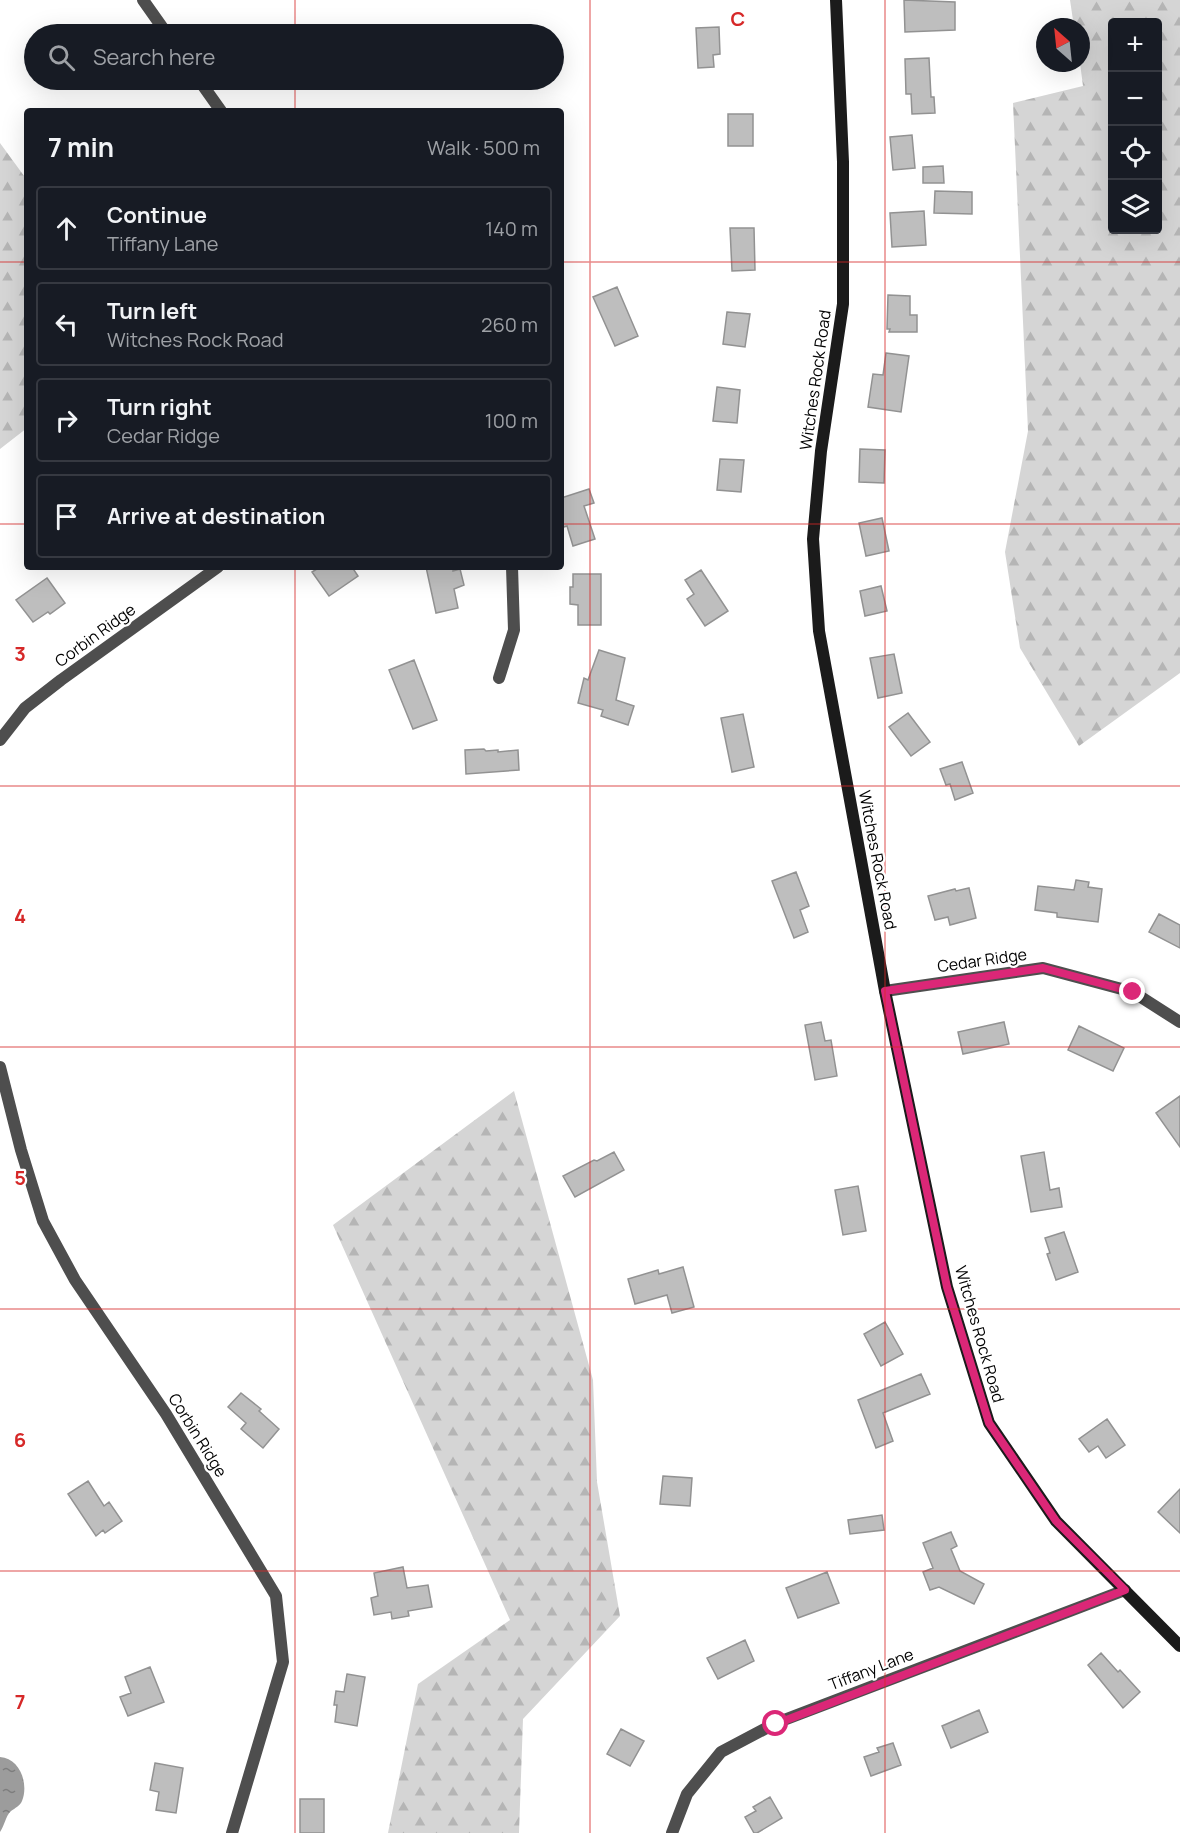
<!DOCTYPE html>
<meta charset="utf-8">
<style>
:root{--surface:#171b24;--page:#20242c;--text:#f1f3f6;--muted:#9ea1a6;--line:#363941}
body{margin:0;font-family:Manrope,sans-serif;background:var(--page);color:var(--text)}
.controls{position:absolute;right:18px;top:18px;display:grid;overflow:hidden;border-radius:6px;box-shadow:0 6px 24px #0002}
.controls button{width:54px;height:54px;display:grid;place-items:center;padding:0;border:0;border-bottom:2px solid var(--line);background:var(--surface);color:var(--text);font:30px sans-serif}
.compass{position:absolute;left:1036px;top:18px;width:54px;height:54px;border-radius:50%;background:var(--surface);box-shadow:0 6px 24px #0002;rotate:333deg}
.stop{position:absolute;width:18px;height:18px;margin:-14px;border:4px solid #db2777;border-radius:50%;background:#fff}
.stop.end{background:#db2777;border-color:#fff;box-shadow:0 2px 6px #0008}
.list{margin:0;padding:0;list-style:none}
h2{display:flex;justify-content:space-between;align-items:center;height:78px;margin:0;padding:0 24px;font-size:26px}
h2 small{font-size:20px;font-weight:400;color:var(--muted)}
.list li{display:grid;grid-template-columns:39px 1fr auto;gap:18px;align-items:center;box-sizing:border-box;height:84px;margin:0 12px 12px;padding:0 12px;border:2px solid var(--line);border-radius:6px}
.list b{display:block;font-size:22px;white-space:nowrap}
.list p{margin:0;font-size:20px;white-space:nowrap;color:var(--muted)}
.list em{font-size:20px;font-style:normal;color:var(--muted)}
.icon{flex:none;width:33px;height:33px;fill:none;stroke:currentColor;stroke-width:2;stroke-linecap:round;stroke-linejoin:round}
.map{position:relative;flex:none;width:1180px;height:1833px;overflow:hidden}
.search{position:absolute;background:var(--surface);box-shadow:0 6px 24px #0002;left:24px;top:24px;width:540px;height:66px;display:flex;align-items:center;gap:15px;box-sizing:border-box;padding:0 21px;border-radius:33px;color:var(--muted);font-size:22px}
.panel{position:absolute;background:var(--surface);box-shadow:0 6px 24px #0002;left:24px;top:108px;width:540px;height:462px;border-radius:6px}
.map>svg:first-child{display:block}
.forest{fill:url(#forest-firs);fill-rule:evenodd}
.water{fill:url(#water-ripples)}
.building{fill:#bebebe;stroke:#929292;stroke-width:1.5}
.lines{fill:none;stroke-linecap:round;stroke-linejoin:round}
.street{stroke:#4e4e4e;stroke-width:12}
.secondary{stroke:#1b1b1b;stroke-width:12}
.route{stroke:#db2777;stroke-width:8}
.grid{fill:none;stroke:#d62828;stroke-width:1.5;stroke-opacity:0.55}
.labels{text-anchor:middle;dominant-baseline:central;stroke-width:4.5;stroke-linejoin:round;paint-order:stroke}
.street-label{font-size:16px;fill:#000;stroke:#fff}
.grid-label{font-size:20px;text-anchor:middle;font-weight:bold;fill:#d62828;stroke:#fff;stroke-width:4.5;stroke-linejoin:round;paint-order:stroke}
</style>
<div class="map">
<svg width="1180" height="1833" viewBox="0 0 1180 1833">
<defs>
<pattern id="forest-firs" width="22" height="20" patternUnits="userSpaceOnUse" patternTransform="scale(1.5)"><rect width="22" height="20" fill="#d5d5d5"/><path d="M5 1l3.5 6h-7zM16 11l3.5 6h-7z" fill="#b5b5b5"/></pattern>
<pattern id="water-ripples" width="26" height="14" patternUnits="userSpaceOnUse" patternTransform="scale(1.5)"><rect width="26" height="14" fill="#9c9c9c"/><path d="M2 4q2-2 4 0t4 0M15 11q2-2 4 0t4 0" fill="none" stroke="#7d7d7d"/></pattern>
</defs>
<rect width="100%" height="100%" fill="#fff"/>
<path class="forest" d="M1070,0H1180V673L1079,746L1020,648L1005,552L1028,431L1013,103L1083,86L1080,63L1081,27H1074ZM1112,22H1158V230H1112Z
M0,143L27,180V428L0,449Z
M514,1091L593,1380L597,1482L620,1616L523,1719L519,1833H388L418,1684L510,1620L333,1225Z"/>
<path class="water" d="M0,1757C20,1758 29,1784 22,1801C20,1806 15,1808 11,1811C5,1817 5,1825 0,1832Z"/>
<path class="building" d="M904,0L955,2V30L905,32Z
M719,27L720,54L713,55L714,67L698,68L696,28Z
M929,58L931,97H934L935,113L912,114L911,94H906L905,59Z
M728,114H753V146H728Z
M912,135L915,168L893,170L890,137Z
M943,166L944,183H923V167Z
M935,191L972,192V214L934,213Z
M924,211L926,245L892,247L890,213Z
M730,228H754L755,270L732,271Z
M617,287L638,336L615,346L593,297Z
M888,295L910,296V315H917V332H889L890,329H887Z
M727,312L750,314L745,347L723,344Z
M886,353L909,356L901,412L868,407L873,374L883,375Z
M717,387L740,390L737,423L713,421Z
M860,449L885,450L884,483L859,482Z
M720,459L744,460L741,492L717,490Z
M589,489L594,503L584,506L595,539L573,546L567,526L561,528V498Z
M882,518L889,551L866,556L859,523Z
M320,567H352L358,576L329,596L312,572Z
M426,567H453V571L460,569L464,585L454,589L458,608L436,613Z
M701,570L728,611L705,626L687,599L694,594L685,580Z
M573,574H601V625H578V605L570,604V587H573Z
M47,578L65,603L50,614L48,612L33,622L16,600Z
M881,586L887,611L865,616L860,591Z
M599,650L625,658L616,700L634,706L628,725L601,716L603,710L578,703L584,678L588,680Z
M894,654L902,693L878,698L870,658Z
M414,660L437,720L413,729L389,670Z
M908,713L930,742L911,756L889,727Z
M743,714L754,767L732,772L721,718Z
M484,749L486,751L498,750V752L518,750L519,770L466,774L465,750Z
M962,762L973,793L955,800L950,784L946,785L940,769Z
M796,872L809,906L800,910L808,932L794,938L772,881Z
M1076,880L1089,882L1088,887L1102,889L1098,922L1057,917V913L1035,910L1038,886L1074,890Z
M969,888L976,918L950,925L948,917L935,920L928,896L955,889L956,891Z
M1159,914L1180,925V948L1149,932Z
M821,1022L825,1041L831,1040L837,1076L815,1080L805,1025Z
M1004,1022L1009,1044L963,1054L958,1032Z
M1079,1026L1124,1048L1113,1071L1068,1050Z
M1180,1096V1147L1156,1113Z
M614,1152L624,1170L575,1197L563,1176L594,1160L597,1161Z
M1044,1152L1050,1190L1059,1188L1062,1207L1031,1212L1021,1156Z
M858,1186L866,1231L843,1235L835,1190Z
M1064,1232L1078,1272L1056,1280L1047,1254L1050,1253L1045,1238Z
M683,1267L694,1307L672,1313L667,1295L635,1304L628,1279L658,1270L659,1274Z
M885,1322L903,1354L881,1366L864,1334Z
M921,1374L930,1394L883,1413L893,1441L876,1448L858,1400Z
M241,1393L261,1409L259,1411L279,1429L263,1448L241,1429L246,1423L228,1407Z
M1107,1419L1125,1445L1106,1458L1098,1446L1089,1452L1079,1439Z
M663,1476L692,1478L690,1506L660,1504Z
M88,1481L104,1506L109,1502L122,1521L105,1533L103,1530L96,1536L68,1494Z
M1180,1489V1533L1158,1512Z
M882,1515L884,1530L850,1534L848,1520Z
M951,1532L957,1546L951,1549L960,1571L984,1584L974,1604L939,1587L930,1590L923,1572L933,1568L923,1543Z
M403,1567L407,1588L428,1585L432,1607L408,1611L409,1616L392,1619L391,1612L374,1615L371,1598L378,1596L374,1573Z
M827,1572L839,1603L798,1618L786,1588Z
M745,1640L754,1661L718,1679L707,1658Z
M1101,1653L1118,1672L1120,1670L1140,1692L1123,1708L1088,1665Z
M150,1667L164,1702L128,1716L120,1697L131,1693L125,1677Z
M347,1674L365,1677L357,1726L335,1722L337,1705H334L336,1691L344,1692Z
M979,1710L988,1732L951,1748L942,1726Z
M621,1729L644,1741L630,1766L607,1754Z
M893,1743L901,1765L871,1776L864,1757L879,1752L877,1748Z
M155,1763L183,1768L176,1813L156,1810L159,1792L150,1790Z
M770,1797L782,1818L757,1833H754L745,1817L756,1811L753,1807Z
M300,1799H324V1833H300Z"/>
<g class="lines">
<path class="street" d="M143,0L167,34
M199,80L221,111
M499,678L514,630L512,567
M0,740L25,708L61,680L218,567
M885,991L1043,968L1133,992L1180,1022
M0,1067L21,1150L43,1221L75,1280L166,1414L276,1596L283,1662L232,1833
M672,1833L687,1794L721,1752L776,1723L1125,1590"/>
<path class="secondary" d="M836,0L843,162V304L821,451L813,539L819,631L885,991L947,1287L989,1423L1056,1521L1180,1646"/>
</g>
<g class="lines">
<path class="route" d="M776,1724L1125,1590L1056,1521L989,1423L947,1287L885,991L1043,968L1133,992"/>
</g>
<path class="grid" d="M295,0V34M590,0V1833M885,0V1833M295,80V111M0,262H27M561,262H1180M0,524H27M561,524H1180M295,567V1833M0,786H1180M0,1047H1180M0,1309H1180M0,1571H1180"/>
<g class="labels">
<g class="street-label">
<text transform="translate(815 380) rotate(-82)">Witches Rock Road</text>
<text transform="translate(95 635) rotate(-36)">Corbin Ridge</text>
<text transform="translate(878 860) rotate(79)">Witches Rock Road</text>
<text transform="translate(982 960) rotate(-8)">Cedar Ridge</text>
<text transform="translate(980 1334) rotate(74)">Witches Rock Road</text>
<text transform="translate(198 1435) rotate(58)">Corbin Ridge</text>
<text transform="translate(871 1669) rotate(-21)">Tiffany Lane</text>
</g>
</g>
<g class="grid-label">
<text x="738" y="26">C</text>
<text x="20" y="661">3</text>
<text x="20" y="923">4</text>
<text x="20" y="1185">5</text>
<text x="20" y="1447">6</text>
<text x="20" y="1709">7</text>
</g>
</svg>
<div class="controls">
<button>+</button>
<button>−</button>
<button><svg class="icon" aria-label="locate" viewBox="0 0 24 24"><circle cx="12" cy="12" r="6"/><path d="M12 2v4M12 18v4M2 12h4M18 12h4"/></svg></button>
<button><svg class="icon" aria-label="layers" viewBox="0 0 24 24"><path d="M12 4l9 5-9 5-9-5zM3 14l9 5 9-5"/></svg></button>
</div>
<svg class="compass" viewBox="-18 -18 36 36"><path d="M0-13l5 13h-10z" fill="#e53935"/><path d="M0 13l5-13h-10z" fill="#9ea1a6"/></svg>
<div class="stop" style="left:776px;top:1724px"></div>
<div class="stop end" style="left:1133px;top:992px"></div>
<div class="search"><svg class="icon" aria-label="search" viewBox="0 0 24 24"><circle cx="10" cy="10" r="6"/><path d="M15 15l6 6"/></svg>Search here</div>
<section class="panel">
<h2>7 min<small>Walk · 500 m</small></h2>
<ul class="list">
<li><svg class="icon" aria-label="ahead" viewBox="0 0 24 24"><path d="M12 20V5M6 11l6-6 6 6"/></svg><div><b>Continue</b><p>Tiffany Lane</p></div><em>140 m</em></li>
<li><svg class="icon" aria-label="left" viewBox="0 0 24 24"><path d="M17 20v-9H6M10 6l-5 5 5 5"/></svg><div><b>Turn left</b><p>Witches Rock Road</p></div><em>260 m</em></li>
<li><svg class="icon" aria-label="right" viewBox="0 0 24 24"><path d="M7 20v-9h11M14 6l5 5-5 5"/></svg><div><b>Turn right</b><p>Cedar Ridge</p></div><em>100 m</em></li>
<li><svg class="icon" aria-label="arrive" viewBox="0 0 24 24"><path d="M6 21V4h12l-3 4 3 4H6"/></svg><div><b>Arrive at destination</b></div></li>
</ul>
</section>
</div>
